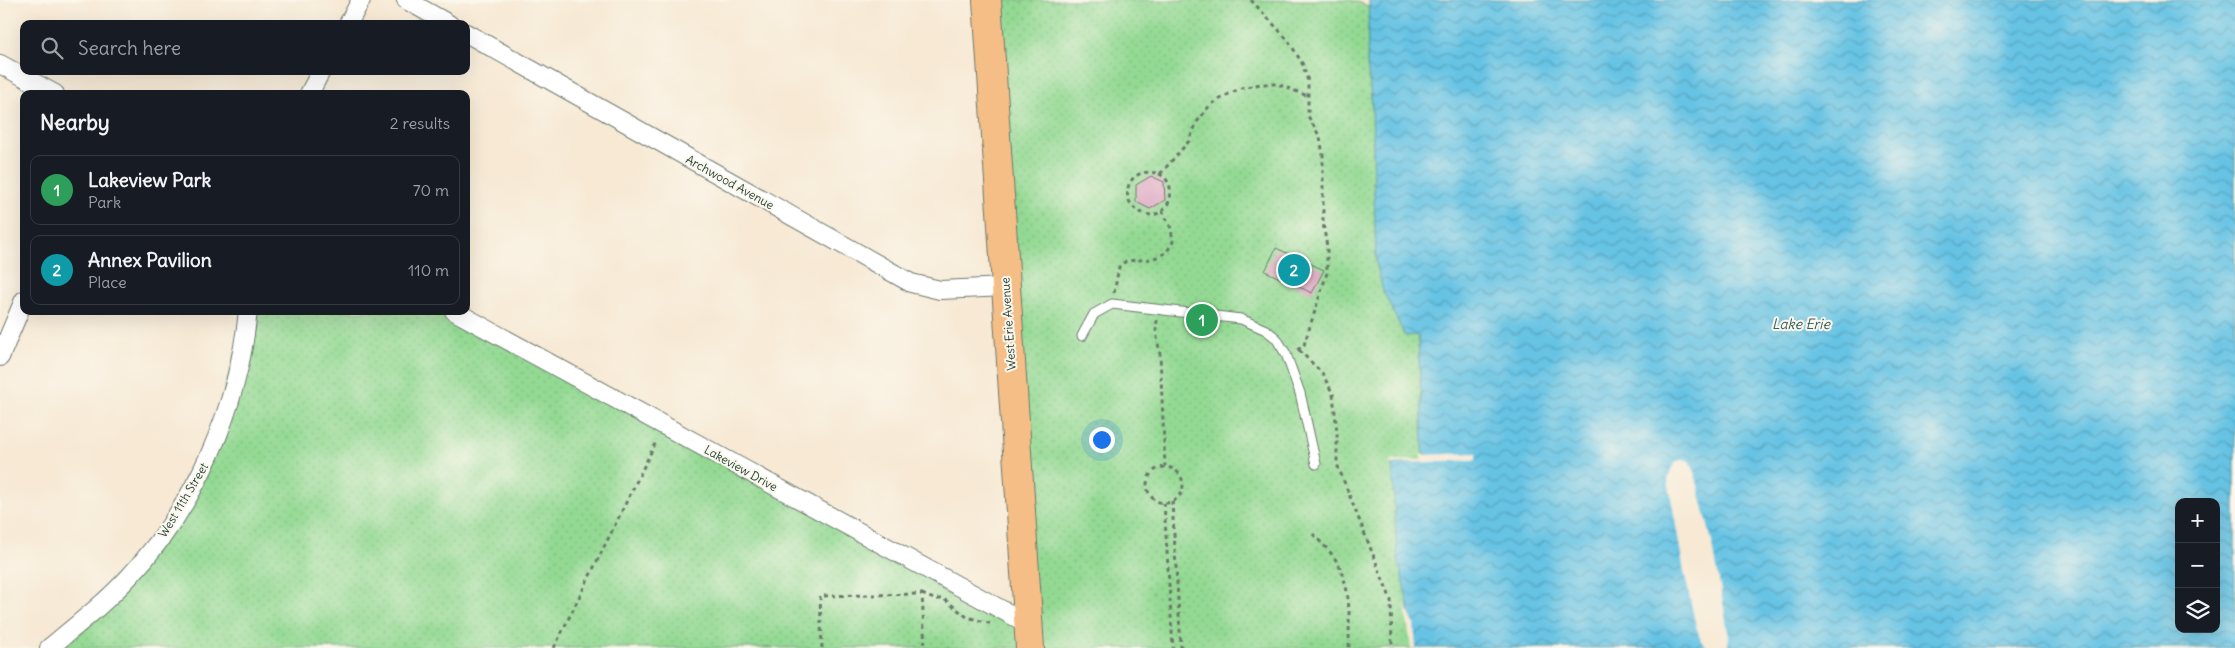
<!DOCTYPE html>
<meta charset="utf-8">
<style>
:root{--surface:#171b24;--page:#242831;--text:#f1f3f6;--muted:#9ea1a6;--line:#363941;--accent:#2563eb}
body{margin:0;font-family:Delius,sans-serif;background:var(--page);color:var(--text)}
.controls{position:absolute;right:15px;bottom:15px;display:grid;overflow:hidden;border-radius:10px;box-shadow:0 5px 20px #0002}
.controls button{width:45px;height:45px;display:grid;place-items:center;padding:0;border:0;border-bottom:1px solid var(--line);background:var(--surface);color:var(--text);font:25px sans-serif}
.you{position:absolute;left:1101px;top:439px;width:18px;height:18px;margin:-12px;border:4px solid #fff;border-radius:50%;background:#1a73e8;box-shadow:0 0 0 8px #1a73e833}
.badge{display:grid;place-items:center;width:32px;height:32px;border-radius:50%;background:var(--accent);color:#fff;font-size:16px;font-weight:700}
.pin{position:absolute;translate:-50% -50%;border:2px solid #fff;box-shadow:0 1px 5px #0006}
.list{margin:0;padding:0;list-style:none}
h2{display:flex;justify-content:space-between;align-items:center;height:65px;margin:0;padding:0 20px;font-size:21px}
h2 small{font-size:16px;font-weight:400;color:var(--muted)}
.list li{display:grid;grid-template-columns:32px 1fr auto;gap:15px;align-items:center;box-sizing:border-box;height:70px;margin:0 10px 10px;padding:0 10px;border:1px solid var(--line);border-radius:10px}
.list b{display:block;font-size:19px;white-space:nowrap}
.list p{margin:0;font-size:16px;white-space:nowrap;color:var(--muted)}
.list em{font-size:16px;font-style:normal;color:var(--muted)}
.icon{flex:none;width:28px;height:28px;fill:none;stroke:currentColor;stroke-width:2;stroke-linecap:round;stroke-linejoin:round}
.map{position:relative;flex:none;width:2235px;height:648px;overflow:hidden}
.search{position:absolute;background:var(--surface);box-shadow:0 5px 20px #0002;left:20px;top:20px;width:450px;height:55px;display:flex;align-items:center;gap:12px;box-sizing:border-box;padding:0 18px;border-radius:10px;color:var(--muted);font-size:19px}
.panel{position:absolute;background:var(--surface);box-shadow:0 5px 20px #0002;left:20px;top:90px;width:450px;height:225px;border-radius:10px}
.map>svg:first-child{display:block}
.park{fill:url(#park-dots);stroke:#598b64}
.water{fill:url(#water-waves);stroke:#42808c;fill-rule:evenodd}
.pier{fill:#f7e9d4}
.building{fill:#dca5c1}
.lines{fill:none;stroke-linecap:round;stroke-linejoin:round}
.service-casing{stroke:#6b796c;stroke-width:11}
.minor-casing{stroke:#6b796c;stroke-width:20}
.primary-casing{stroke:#6b796c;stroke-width:30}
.path{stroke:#6b796c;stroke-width:3;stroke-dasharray:4 4;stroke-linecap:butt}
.service{stroke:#fff;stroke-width:9}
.minor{stroke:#fff;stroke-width:18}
.primary{stroke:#f6be87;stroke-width:28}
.labels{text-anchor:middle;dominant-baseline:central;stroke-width:4;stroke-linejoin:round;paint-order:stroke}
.street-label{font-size:12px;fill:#1f3d34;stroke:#fbf7ec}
.water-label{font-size:14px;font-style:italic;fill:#315e60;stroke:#fbf7ec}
</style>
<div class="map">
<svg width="2235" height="648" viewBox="0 0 2235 648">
<defs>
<pattern id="park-dots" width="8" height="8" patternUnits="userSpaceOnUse" patternTransform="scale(1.25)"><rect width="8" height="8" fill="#93d993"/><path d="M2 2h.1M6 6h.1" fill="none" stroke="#7ebb7f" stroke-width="1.8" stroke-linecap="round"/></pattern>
<pattern id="water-waves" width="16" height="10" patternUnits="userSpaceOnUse" patternTransform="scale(1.25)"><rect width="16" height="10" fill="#66c3e4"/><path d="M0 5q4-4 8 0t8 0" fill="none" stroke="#53a0ba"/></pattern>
</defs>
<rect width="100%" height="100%" fill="#fbf7ec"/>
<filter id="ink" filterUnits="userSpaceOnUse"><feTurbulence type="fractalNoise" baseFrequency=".02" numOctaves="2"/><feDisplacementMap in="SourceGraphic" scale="10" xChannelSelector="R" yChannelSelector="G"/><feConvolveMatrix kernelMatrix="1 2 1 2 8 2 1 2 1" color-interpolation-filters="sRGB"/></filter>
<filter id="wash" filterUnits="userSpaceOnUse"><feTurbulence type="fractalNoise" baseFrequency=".0096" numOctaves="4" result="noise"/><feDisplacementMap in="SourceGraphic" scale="20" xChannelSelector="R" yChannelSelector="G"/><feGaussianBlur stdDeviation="1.12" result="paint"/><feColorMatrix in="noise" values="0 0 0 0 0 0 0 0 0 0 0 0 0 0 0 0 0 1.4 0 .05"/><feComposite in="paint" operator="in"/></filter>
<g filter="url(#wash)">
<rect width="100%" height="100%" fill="#f7e9d4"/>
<path class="park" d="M987,0H1351L1369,6L1367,63L1372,104L1376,262L1404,335H1418L1424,462L1392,464L1413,648H49L101,605L198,479L248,311H454L1028,624Z"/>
<path class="water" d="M1369,0H2235V648H1413L1410,614L1397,554L1392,464L1424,462L1418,335L1405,336L1383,291L1376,262L1372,104L1367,63ZM2179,502H2216V629H2179Z"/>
<path class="pier" d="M1476,453V460L1390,464L1392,461L1422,460L1421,455Z
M1683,460L1689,461L1694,470L1713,546L1729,638L1727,648H1708L1701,641L1696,626L1684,571L1668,480L1671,469L1677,461Z
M1405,604L1414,624L1416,648H1411Z"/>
<g id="blocks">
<path class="building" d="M1151,176L1164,182L1165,200L1150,209L1136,202V185Z
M1276,248L1324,270L1312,293L1265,271Z"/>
</g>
</g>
<g filter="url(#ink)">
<use href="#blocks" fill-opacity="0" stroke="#6b796c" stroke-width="1"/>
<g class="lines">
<g class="service-casing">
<path id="service" d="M1082,336L1094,314L1112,304L1241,319L1266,330L1276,338L1286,354L1300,393L1316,464"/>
</g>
<g class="minor-casing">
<path id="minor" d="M406,0L449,24
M348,24L361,0
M466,33L911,283L940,290L1006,287
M0,64L55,94
M309,94L321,71
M454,311L1028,624
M0,357L24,300
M49,648C77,625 105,603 129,577C196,505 238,410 248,311"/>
</g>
<g class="primary-casing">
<path id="primary" d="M987,0L1030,648"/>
</g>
<path class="path" d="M1251,0L1288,40L1302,63L1308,81V116L1320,137L1323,155V223L1327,247V273L1304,345L1296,351
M1159,174C1181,184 1169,221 1145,214C1115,205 1126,163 1159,174L1162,172L1189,141L1197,122L1210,105L1229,94L1241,88L1261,84H1277L1308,96
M1114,293L1119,267L1126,261L1152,259L1166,253L1173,242L1171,228L1162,210
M1157,320L1156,332L1160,354L1165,466
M1299,350L1322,373L1333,394L1337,432V464L1391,600L1392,648
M1147 485a18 18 0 1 1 36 0a18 18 0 1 1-36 0Z
M1172,501L1181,648
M1164,503L1173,648
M1313,534C1320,542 1328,549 1334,557C1352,585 1349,616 1349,648
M922,594L934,599H944L967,617L992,624
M554,648L657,440
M822,648L820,596L922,594L925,648"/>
<use href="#service" class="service"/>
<use href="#minor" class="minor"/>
<use href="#primary" class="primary"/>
</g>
</g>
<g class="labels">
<g class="street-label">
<text transform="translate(730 182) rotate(29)">Archwood Avenue</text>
<text transform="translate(1008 324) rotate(-94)">West Erie Avenue</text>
<text transform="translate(741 468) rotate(29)">Lakeview Drive</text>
<text transform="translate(183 500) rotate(-59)">West 11th Street</text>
</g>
<g class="water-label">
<text x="1801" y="324">Lake Erie</text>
</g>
</g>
</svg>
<div class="controls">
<button>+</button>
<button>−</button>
<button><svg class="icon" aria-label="layers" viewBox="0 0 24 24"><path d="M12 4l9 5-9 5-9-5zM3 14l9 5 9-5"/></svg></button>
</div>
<div class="you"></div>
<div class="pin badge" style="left:1202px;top:320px;background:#2e9e5b">1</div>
<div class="pin badge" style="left:1294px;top:270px;background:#0f9aa8">2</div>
<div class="search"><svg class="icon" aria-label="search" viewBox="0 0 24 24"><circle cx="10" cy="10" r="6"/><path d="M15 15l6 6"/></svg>Search here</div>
<section class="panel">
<h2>Nearby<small>2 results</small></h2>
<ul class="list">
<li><span class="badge" style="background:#2e9e5b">1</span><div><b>Lakeview Park</b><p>Park</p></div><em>70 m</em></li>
<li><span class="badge" style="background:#0f9aa8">2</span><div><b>Annex Pavilion</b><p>Place</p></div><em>110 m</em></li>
</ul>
</section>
</div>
